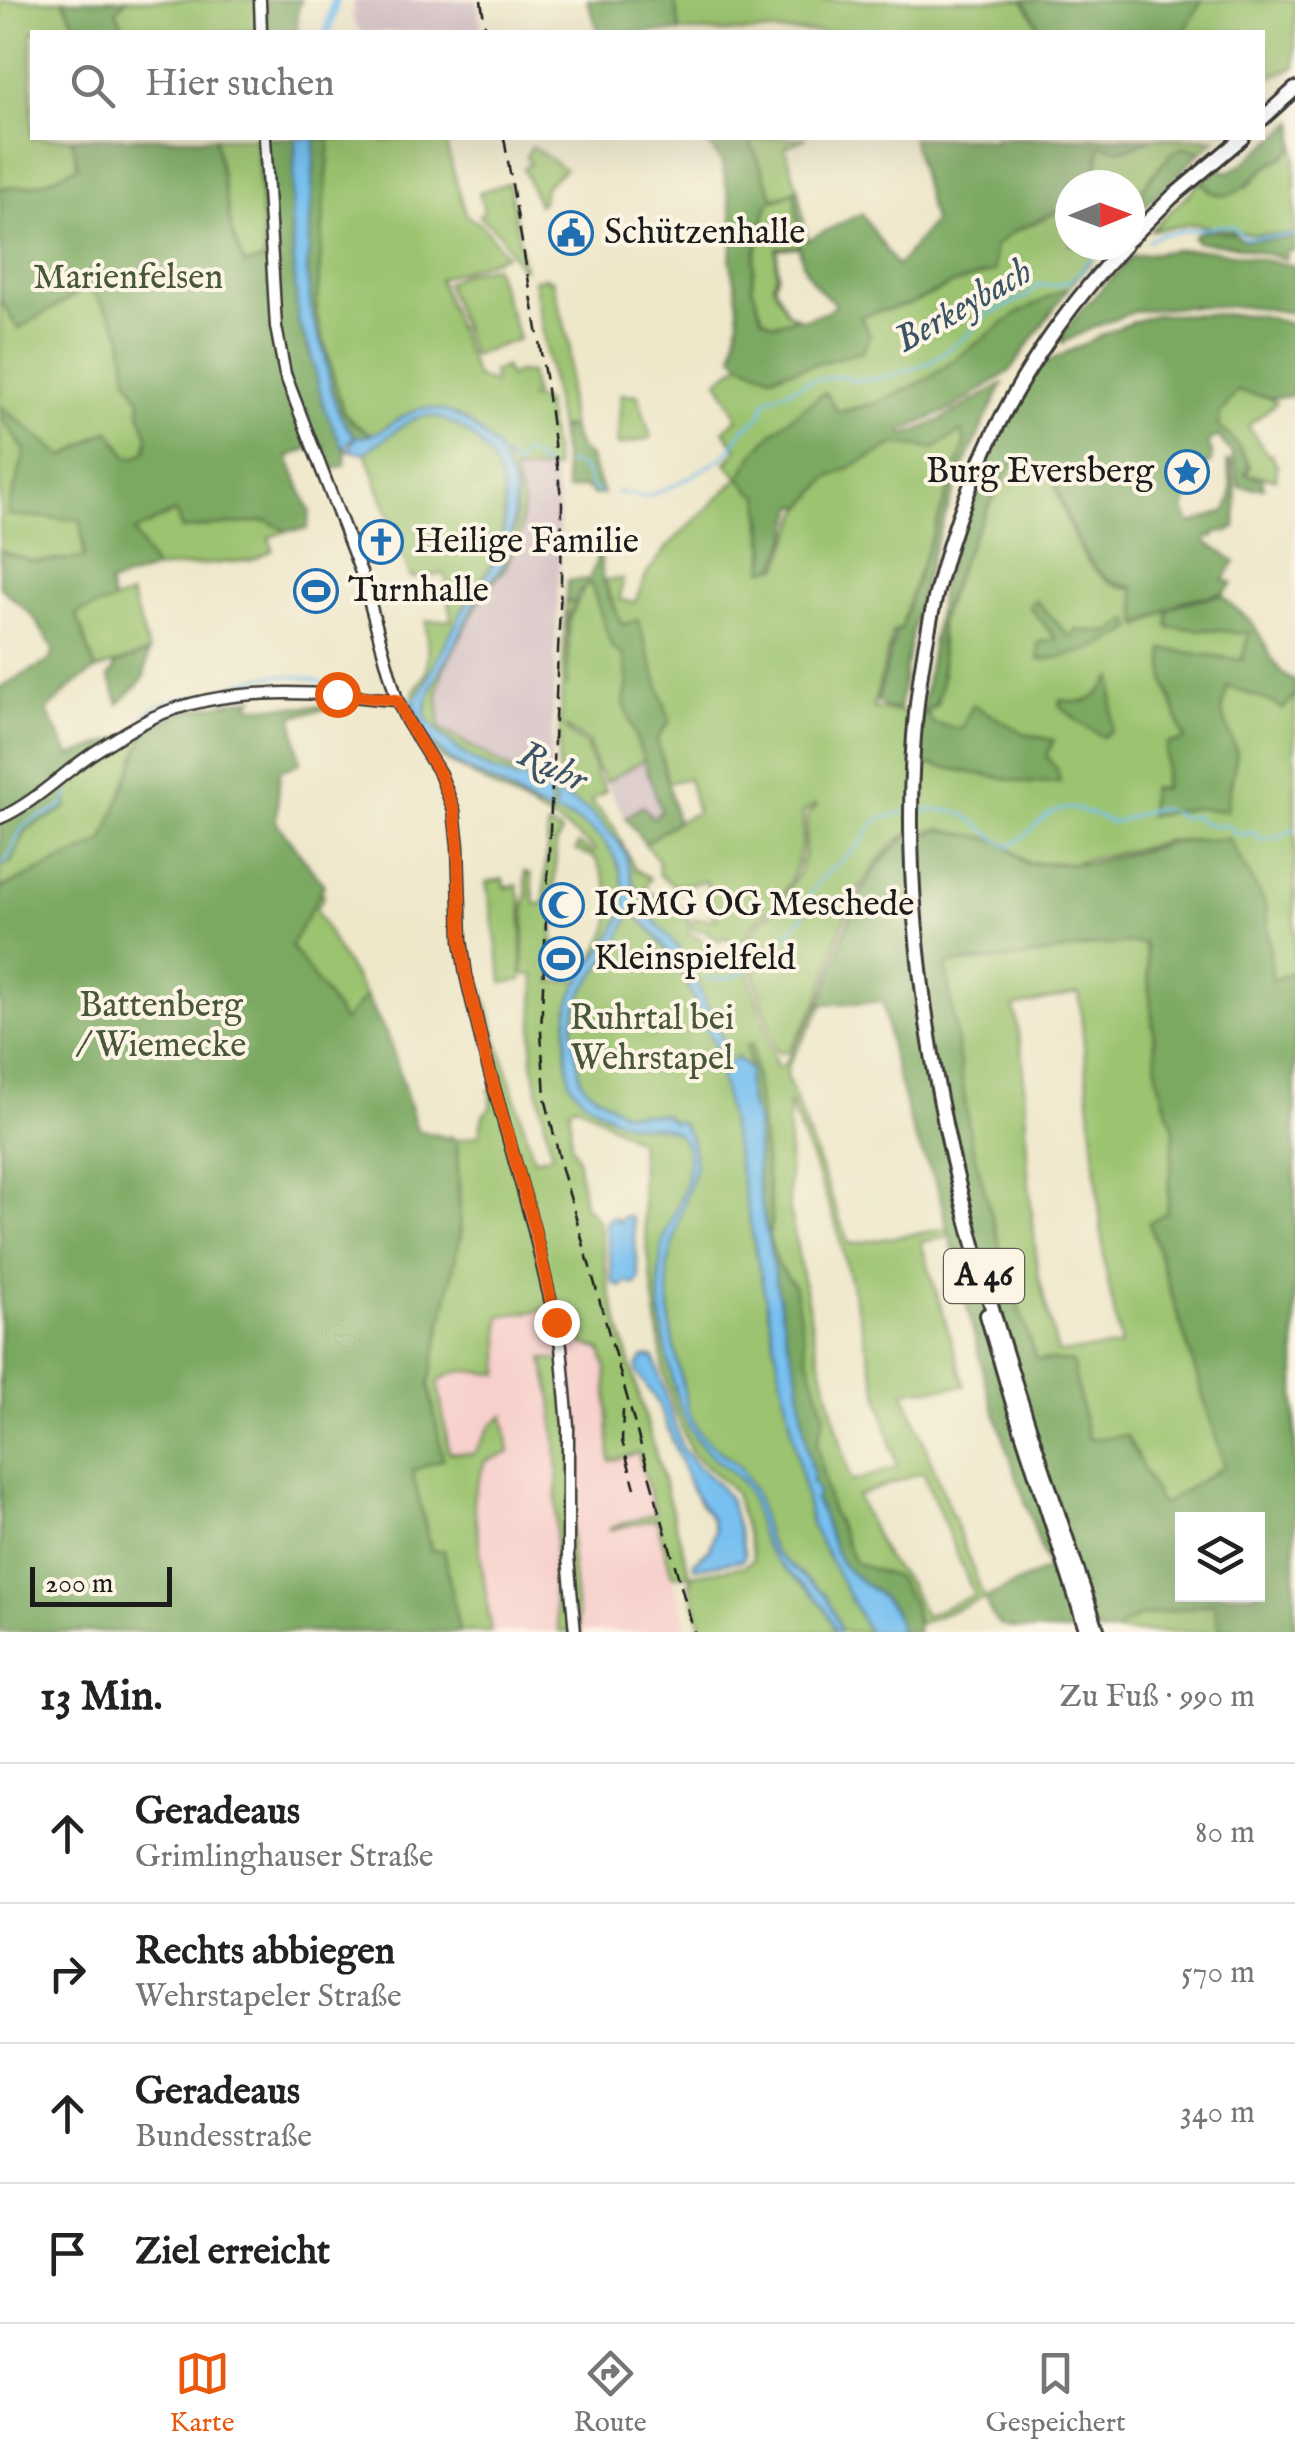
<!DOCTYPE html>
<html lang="de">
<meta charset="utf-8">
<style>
:root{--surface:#fff;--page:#f6f6f6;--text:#222;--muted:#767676;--line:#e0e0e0;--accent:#ea580c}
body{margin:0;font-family:"IM FELL English",serif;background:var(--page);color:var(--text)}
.controls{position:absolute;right:30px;bottom:30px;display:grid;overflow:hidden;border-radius:0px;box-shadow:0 10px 40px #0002}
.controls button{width:90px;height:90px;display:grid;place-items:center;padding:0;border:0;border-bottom:2px solid var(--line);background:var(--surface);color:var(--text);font:50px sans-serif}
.compass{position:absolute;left:1055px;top:170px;width:90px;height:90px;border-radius:50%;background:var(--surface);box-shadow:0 10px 40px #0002;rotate:89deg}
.scale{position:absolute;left:30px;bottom:25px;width:142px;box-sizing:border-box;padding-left:10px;border:5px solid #1c1c1c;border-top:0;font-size:28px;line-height:35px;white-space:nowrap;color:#1c1c1c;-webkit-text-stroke:8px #fcf5e5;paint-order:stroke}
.stop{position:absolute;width:30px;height:30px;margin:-22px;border:8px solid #ea580c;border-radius:50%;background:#fff}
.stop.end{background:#ea580c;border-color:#fff;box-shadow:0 2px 10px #0008}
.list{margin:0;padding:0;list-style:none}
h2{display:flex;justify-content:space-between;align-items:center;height:130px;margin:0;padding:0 40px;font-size:42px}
h2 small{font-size:32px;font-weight:400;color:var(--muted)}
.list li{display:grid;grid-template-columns:65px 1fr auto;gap:30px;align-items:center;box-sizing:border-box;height:140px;padding:0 40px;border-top:2px solid var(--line)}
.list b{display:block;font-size:38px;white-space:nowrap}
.list p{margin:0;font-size:32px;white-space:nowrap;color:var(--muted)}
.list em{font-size:32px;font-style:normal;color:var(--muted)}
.icon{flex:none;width:55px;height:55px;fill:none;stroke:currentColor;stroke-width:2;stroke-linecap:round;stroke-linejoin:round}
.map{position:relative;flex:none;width:1295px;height:1632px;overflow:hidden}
.search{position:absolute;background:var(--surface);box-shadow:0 10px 40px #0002;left:30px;right:30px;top:30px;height:110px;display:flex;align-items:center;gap:25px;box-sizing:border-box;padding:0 35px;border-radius:0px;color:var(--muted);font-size:38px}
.sheet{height:690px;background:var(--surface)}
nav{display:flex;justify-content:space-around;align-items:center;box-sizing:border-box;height:140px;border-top:2px solid var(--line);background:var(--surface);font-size:28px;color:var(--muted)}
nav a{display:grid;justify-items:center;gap:5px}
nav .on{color:var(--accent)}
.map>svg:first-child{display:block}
.built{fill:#f7d0cc}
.industrial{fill:#d2bec3}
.green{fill:#9bc36f;stroke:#5c7046;stroke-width:2.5;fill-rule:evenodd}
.forest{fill:#7ca962;stroke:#4c623f;stroke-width:2.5;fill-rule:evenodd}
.water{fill:#77c0f0;stroke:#4a6e86;stroke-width:2.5}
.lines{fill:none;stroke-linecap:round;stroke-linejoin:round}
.stream{stroke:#77c0f0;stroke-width:2.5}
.canal{stroke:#77c0f0;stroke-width:5}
.river{stroke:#77c0f0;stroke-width:9}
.major-casing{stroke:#3c3a36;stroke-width:15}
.highway-casing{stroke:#3c3a36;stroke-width:18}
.major{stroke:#fff;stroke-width:10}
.highway{stroke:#fff;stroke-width:12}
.rail{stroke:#1c1c1c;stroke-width:2.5;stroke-dasharray:15 8;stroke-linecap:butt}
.route{stroke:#ea580c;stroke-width:12}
.labels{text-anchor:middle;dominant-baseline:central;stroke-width:8;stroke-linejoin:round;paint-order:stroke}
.shield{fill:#fcf5e5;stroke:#5f5d58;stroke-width:2.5}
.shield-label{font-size:32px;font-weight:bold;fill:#1c1c1c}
.poi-label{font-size:35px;fill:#1c1c1c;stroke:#fcf5e5;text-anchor:start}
.park-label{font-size:35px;fill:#485639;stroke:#fcf5e5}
.water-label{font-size:38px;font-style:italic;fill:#3c5566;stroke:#fcf5e5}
</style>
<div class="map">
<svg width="1295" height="1632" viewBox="0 0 1295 1632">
<rect width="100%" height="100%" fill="#fcf5e5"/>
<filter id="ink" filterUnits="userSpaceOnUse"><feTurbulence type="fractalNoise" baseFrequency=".01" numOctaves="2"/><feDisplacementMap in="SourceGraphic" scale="20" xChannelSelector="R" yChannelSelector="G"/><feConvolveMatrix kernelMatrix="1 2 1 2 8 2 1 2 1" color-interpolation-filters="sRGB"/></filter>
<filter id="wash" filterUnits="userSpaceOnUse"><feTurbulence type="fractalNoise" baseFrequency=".0048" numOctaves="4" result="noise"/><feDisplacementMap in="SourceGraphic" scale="40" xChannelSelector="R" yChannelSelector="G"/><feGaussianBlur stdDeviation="2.25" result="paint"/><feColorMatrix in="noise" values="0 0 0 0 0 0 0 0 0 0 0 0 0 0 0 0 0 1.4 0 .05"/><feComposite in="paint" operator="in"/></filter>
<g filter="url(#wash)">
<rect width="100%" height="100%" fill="#eee7ca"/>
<path class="built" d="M558,1308L588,1344L601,1350L606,1368L610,1460L638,1452L655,1514L611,1527V1530L656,1519L688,1632H579L575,1611L565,1359H544L552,1399L558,1468L553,1595L559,1632H491L473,1498L485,1461L499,1454L492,1424L474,1454L449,1452L438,1383L449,1373L474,1369L500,1374V1316Z"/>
<path class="industrial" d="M355,0H477L482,32H360L352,17Z
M553,469L558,496L560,547L550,787L516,773L440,728L438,690L443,670L481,598L506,567L520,487L513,470Z
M644,760L661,812L654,818L642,806L626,818L606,783Z"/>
<path class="green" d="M0,0H63L79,32H32V138H71L78,164L159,386L110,313L122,336L127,377L141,400L140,412L148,437L146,451L137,457H127L118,442L99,435L64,457L0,406V299L18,329L78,167C61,173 44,184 26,186C16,187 10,185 0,189Z
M125,0H257L258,32H126L116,11Z
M675,0H1023L1038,25L1022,32H680Z
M1202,0H1295V67L1263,80L1262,32H1184Z
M215,138H256L265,260L244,265L232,232Z
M330,138H382L384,141L402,138H444L466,215L483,226L506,255L439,279L476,377L493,383L495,381L492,372L505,367L509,377L516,372L530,373L534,396L530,398L545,402L556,469L513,471L523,504L520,533L506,567L481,598L443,670L438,690L440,728L516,773L557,791L566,602L574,603L568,616L567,688L570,618L587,583L591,585L612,648L623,655L628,682L624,703L644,760L606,782L597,768L588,742L567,728L569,733L586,745L597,777L606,791L591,801L614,827L635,869L650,878L645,889L660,900L687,912L690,934L702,940L716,957L714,961L718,966L728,969L730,965L741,964L747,968L777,1067L784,1065L820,1004L823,1006L788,1065L787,1077L849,1244L948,1229L951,1237L921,1242L965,1386L904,1391L984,1598L918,1624L912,1601L896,1577L917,1632H703L689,1582L692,1581L691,1576L672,1575L656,1519L610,1530V1528L655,1513L638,1453L610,1461L606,1368L601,1350L564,1337L557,1308L500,1316V1374C474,1374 460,1363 438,1383L449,1452L474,1454L492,1424L504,1415L509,1453L485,1461L473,1498L491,1632H459L444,1551H432L412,1471L0,1089L102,861L139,753L103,842L2,888L0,893V867L11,862L27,829L66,808L69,782L147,729L289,847L323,893L324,896L316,909L338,951L366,996L345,1020L388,1152L452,1136L457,1203V1251L461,1235L457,1140L479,1135L483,1115L492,1106L489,1090L502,1085L485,1029L476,990L482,988L534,1159L552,1155L532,1061L535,976L523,974L525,903L527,895L525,872L531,874L535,904H544L548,826L559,831L561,834L556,844L552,982L579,980C610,932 625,912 595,858L576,850L578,844L593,852L595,849L564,827L442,758C425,741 408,718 414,692C416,684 424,680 426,671C430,656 426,637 426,621L451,620L448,586L444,574L411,578L363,444L350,440L356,437H365L343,411L316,313ZM497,472L514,485C518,510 514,549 500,569C494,578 485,585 480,594C469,612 462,633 451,651C440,671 426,693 425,717C467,764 492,772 551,790L538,809L434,747L418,719L433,669L463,609L497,556L503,528L504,504L503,487ZM789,1101L835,1221L897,1467L851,1482L814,1337L789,1206ZM577,1104L639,1142L644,1221L664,1373L675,1411L692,1454L727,1484L735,1494L753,1554L752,1560L745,1566L690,1575L609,1289L599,1222L584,1205L577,1156L571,1145L570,1108ZM923,1472L974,1595L925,1616L910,1585L885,1556L857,1496Z
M749,138H807L785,147L798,189L794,191L800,246L777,248V274L773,284L787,312L798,319L773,324L763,318L752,286L754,260L768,203L774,199Z
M1153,138L1215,139L1201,152C1196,150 1190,147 1184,148C1171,151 1150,177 1142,189L1143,199L1148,203L1130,220V185H1088L1092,178L1099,147L1103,144L1130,148Z
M1295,144V234L1255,235L1194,224L1151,230L1202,181L1210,192L1248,186L1267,166L1287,155Z
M532,146L565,169L546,185L542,202L538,205L523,168L530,164L526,156Z
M509,183L524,269H521L499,233L479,216L484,211L479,192Z
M1070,206V245H1105L1069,287L1018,313L928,379L877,403L838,412L825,392C813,410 762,486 761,500C759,524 768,546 764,570L779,567L802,506H805L827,479L897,444L934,449L962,430L965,444L910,597L901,629L893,631L873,708L921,715L937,705L943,675L940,621L971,537L1013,462L1052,477C1066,517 1082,586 1134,589L1140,627L1168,610L1169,627L1249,632L1242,660L1211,655L1165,681L1185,741L1167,744L1163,789L1150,816L1195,808L1226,811L1237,753L1222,713L1227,686L1274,703L1283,710L1295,694V970L1272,982L1266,906L1229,839L1162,841L1158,844L1071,863L1026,862L1001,841L940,829L909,833L896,842L879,860L857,890L842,925L817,1005L788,1052H777L749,958L750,940L759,922L770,914L783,899L799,872L804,854L808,814L816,807V804L803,813C805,846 797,878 775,903C760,919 754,918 746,940L731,942L726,937L718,940L706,931L694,930L692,925L693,919H717L712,913L706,881L675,886L659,875L658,860L645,844L677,821L697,813L688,778L668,783L657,739L638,620L622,625L604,580L623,579L620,600L635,602L647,573L669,545L739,478L726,463L737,449L724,430L738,418L718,380L741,363L771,376L862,352L859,316L910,304L950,285L995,271L993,247L1011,233Z
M494,266L519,339L472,356L446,283L462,274Z
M546,277L547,280L552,279L570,345L568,394L571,426L559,428L534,280Z
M1237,391L1267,397L1276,403L1248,426L1268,455L1271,453L1277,466L1276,479L1247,474L1250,466C1242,451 1233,435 1218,427L1220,414Z
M621,394L638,395L651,438L617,446Z
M0,415L25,451L81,520L84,559L34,562L0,551Z
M175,512L182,529L268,521L287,531L269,537L273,550L253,560L155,569L133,532Z
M131,595L149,652L96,670L75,614Z
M503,879L506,888L517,885L522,904V980L503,983L486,882Z
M1145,943L1158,1080L1174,1129L1167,1213L1149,1223L1225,1466L1161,1505L1127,1436L1088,1439L1072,1362L1036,1359L1010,1283L970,1137L946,964L1021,958L1096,945ZM1079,993L1105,1267L1121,1346L1058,1353L1038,1274L1028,1173L1023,1059L1014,1007Z
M543,1359H566L573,1448L571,1555L579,1632H559L553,1595L558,1468L552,1399Z
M1215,1603L1220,1630L1279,1629L1278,1632H1118L1116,1629L1138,1617Z"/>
<path class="forest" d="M63,0H125L116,11L126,32H79Z
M266,0H301L297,14V32H266Z
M587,0H675L680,32H599Z
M1023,0H1202L1184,32H1022L1038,25Z
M1295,122C1295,130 1295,140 1294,146C1289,157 1276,159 1268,166C1248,181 1226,215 1202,181L1218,168L1227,172L1243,164Z
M71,138H215L232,232L244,264L265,260L256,138H296L291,219L298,320L343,447L346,444L345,465L332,470L322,443L288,457L310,512L307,529L287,531L267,521L182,529L175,512L134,532L155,569L109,584L113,602L76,614L96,670L72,686L47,711L70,756L147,729L182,711L254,698L249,704L252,707L342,706L293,716L300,763L280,771L276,822L324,885L291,946L344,1021L366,996L390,1041L417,1130L457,1140L460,1237L429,1384L443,1459L412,1471L431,1551L444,1550L459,1632H0V893L2,888L103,842L146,731L69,782L66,808L27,829L11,862L0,867V687L49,661L54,650L33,616L0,587V551L34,562L84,558L81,520L7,515L25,451L0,415V406L64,457L109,430L127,457H137L146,451L148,437L140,412V400L127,377L122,336L111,315L89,287L18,329L0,299V189C10,185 16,187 26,186C44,184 62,173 78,166Z
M315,138H330L316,313L343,411L352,422L370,433L365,437C362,437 359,438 356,437C338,431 329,376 325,359L326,355L324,353L312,316L307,274Z
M716,138H749L774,199L798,189L807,240L862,213L897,267L933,222L912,138H982L993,142L994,138H1153C1136,146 1122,155 1103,145L1100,147L1098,164L1088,185H1070V206L1011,233L994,247L995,271L950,285L910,304L860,316L870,335L862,352L771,375L741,363L733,355L739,320L736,285L730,260L735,230L722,163L706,141ZM794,192L800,246L776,248L777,274L773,284L787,312L797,318L774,324L762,318L752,286L754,260L768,203ZM799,247C803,273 815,288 836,304L827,312L803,320L787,312L774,284L778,274L777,249Z
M1181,148H1189L1201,152L1148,203L1143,199L1142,189L1172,153Z
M1208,230L1235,234L1240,239L1250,240L1295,238V250L1287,252L1285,259L1230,245L1197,242L1193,238L1197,233Z
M1176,250H1212L1295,266V313L1253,307L1195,306L1136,311L1097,326L1062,343L1061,336L1082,309L1133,256Z
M1069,287L1010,371L952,409L902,431L904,435C943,423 968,402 1003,384C962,463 930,546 912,633C907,658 903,684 899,710L886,708L877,702L896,631L901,629L910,597L965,445L962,431L934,449L896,444L827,479L804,507L796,505L787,539L776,567L763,570L767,553L760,496L752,492L740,478C761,435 788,420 825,392L838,412L877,403L928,379L1018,313Z
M1207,314L1258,315L1295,325V386L1291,396L1274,398L1237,391L1220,414L1218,427C1232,434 1242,452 1249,466L1245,472L1246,475L1262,478L1264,488L1239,487L1232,454L1218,436L1208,442L1212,453L1211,463L1200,468L1189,492L1184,511L1191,524L1226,511L1231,498V486L1227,461H1230L1237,498L1235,528L1227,532H1215L1214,537H1207L1206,542L1235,561L1224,580L1233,583L1223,593L1183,601L1139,625L1133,587C1083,583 1067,517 1054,477L1013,463C992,499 972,535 956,575C950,589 943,604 940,619C936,642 954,706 922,711L942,582L980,475L1003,428L1041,365L1117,328L1154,315Z
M571,427L578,446L590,458L603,494L594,495L585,487L567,491L559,429Z
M602,536L606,537C592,568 610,596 622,625L638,620L670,721L657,739L677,821L645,844L626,818L642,806L653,818L661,811L624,703L628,682L623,655L612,648L591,584L587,583L582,591L580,590L574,603L566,602L567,581L589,579L595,565Z
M1223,595C1230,608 1244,612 1252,623C1267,641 1272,673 1295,681V694L1283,710L1274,703L1227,686L1222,713L1237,753L1226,811L1195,808L1149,816L1151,788L1164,789L1167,744L1185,740L1165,681L1163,649L1242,660L1249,633L1168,627V610L1182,603Z
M1035,600L1071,638L1076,630L1109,632L1130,620L1133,628C1104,648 1074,657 1039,660L1038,643L1056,639L1029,606Z
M149,652L144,678L119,704L109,677L115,668L113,665Z
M1113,677L1112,730L1103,737L1080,723L1059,705L1060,700C1091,706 1093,700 1113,677Z
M973,705L1026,734L1054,740L1046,756L1057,769L1060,782L1029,783L918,763L921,716L928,713L932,723L961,729Z
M940,829L1001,841L1026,864L1089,863L1160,846L1163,843L1229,839L1266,906L1272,981L1295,970V1632H1278V1629L1220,1630L1214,1603L1138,1617L1117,1629L1118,1632C1096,1632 1014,1632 1000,1625C992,1619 988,1606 984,1598L1048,1569L989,1395L937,1185L914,1136L891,1052L883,1002L820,1004C842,949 847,895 891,851C897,846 902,839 909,836C916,832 924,834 932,834L933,831ZM1145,943L1158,1080L1174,1130L1167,1212L1149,1222L1225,1466L1161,1505L1127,1436L1088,1439L1072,1362L1036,1359L1010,1283L970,1137L946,964L1021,958L1096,945ZM1182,1520H1258V1594H1182Z
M752,1043L772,1220L769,1236L778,1266L794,1285L806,1350L825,1416L817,1443L829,1504L855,1563L896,1577L912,1601L918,1632H900C896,1595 865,1590 844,1566C830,1551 826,1519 815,1499L818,1493L812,1481L813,1472L809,1460L803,1421L798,1377L785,1331L757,1181L756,1139L758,1128L750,1104L747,1085L750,1070L746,1046Z"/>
<path class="water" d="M296,138H315L307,274L312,316L324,352L326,355L325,359C331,385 334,417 355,436L343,448L324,407L310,351L298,320L291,219Z
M422,408C457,408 476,427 498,450V454L508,459L510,462L503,459L501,462C520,490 515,496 512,528C510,541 510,553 503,565C497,576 485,585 479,596C469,614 461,634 451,652C439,672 426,693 425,717C466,766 494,771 551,790L550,813C532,807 518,795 502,787C458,764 427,757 414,704C431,672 447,639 464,608C474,590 489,575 497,556C516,507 500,446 452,423C422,408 413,418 390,435C381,442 373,445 365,453L348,451L356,437C380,438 399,414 422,408Z
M556,792L590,812L618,841L625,853L639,903L676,945L689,966L726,1047L718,1051C706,1031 698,1008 688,987C674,959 656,932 632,911L619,940L582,993L575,1012L573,1031L580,1077L585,1087L622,1112L665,1115L673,1122H681L691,1139L696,1166L680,1215L667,1270L671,1330L688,1410L697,1429L707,1441L740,1467L756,1494L767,1537L774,1552L825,1595L838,1622L840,1632H835C823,1593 799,1586 774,1558C755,1537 759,1511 746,1488C739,1475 725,1467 714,1458C696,1442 685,1423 678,1401C665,1355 651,1282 665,1236C674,1209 699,1170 684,1142C674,1122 647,1128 630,1124C613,1120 575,1098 570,1081C565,1058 564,1012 574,991C585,969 604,950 616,928C640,880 607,823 555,814Z
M737,1058L750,1070L747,1085L750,1104L757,1121V1181L785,1331L798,1377L803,1421L809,1460L813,1472L812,1481L818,1493L815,1500C826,1519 831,1551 844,1566C865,1590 896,1596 900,1632H868L811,1524L720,1074L721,1068Z
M629,1216L633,1221L639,1279L635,1285L626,1282L621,1287L613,1283L606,1224L609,1218H616L619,1222L623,1217Z
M644,1357H653L657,1367L682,1448L696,1465L718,1484L730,1500L745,1555L742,1560L694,1568V1562L710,1549L715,1530L711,1518L691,1489L658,1403L637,1372L638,1365Z"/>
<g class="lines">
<path class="stream" d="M1148,241L1161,234L1229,225C1237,227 1238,235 1246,238L1295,236
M507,459L511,460L514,465H519L524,453L538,460L539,465L547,466
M566,464C587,464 585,473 592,489L600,492
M616,492L646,497L677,484L721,459L730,450L745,427L752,424L761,414L767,399L812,380L843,376L854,381L888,377L929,363L968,335L985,316L1029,295L1037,285C1048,286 1061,286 1070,280C1087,270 1083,254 1110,255
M405,698L418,699
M141,720C159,696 186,699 213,693C226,690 237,683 250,680C277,673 311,674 335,689
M518,780L538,783L547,789
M916,811C930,810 951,809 964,815C982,824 992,840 1011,846C1026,837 1036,823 1050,814C1069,801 1094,815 1112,823L1154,809L1165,810
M1171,812L1182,818L1194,815C1202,827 1218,825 1231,826L1232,833L1241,832L1243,835L1255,832L1259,840L1280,837L1285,833L1295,830
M0,865C15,857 13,838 25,826C35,816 50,816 61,807C69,800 66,787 74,779C91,762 117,755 131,735
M753,967L761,963L804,915C811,875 841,866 863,840C869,833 869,826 877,821C886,815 898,814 908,812
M706,979L730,978L747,971"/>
<path class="canal" d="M720,1045L729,1068"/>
<path class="river" d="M328,32L335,0"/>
</g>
</g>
<g filter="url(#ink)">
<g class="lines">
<g class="major-casing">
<path id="major" d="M260,0L261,32
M265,138L276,327L285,374L362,575L397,700L407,721L440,774L454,810L458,846L461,940L466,975L484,1052L533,1226L561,1346L568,1426V1557L575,1632
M0,818C38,801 66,769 101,748C118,737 136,726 154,717C210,692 275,690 336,695C356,696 377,699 397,700"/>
</g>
<g class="highway-casing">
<path id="highway" d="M1262,119L1295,89
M1130,239L1172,197L1242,138
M987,1315L1013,1404L1087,1632
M1098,1632C1050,1489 999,1346 962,1199C880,864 872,512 1125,245"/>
</g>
<use href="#major" class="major"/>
<use href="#highway" class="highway"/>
<path class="rail" d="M481,0L486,32
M504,138L546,382L562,504L561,584L541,1032L545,1097L562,1169L694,1632
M623,1410L622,1441L635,1488"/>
</g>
</g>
<g class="lines" filter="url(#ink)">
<path class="route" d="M337,694L397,700L407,721L440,774L454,810L458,846L461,940L466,974L484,1052L534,1226L556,1322"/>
</g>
<defs>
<g id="civic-ring" transform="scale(2.25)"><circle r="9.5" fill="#fcf5e5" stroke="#1f6fb2" stroke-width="1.5"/><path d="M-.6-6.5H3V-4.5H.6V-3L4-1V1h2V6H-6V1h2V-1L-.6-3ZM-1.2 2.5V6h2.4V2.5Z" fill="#1f6fb2"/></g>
<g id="sight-ring" transform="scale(2.25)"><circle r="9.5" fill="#fcf5e5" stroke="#1f6fb2" stroke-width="1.5"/><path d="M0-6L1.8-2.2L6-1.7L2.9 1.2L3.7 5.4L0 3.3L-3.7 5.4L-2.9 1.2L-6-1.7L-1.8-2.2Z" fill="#1f6fb2"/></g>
<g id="church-ring" transform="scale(2.25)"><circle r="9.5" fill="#fcf5e5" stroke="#1f6fb2" stroke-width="1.5"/><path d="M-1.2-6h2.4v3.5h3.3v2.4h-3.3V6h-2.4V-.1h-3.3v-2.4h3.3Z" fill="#1f6fb2"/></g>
<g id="stadium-ring" transform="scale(2.25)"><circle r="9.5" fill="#fcf5e5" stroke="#1f6fb2" stroke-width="1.5"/><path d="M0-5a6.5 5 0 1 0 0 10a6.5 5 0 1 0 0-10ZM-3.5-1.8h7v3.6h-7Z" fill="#1f6fb2"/></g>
<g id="mosque-ring" transform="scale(2.25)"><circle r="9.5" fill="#fcf5e5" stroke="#1f6fb2" stroke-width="1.5"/><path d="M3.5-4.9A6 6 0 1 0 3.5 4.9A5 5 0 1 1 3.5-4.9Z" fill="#1f6fb2"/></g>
</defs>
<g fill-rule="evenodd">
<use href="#civic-ring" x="571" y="233"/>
<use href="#sight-ring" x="1187" y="472"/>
<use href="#church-ring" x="381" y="542"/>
<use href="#stadium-ring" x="316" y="591"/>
<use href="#mosque-ring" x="562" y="905"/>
<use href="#stadium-ring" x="561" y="959"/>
</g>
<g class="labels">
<rect class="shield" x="944" y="1249" width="80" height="54" rx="8"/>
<g class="shield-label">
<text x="984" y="1276">A 46</text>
</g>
<g class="poi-label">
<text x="604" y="233">Schützenhalle</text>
<text x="1154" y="472" text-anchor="end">Burg Eversberg</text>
<text x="414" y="542">Heilige Familie</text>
<text x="348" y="591">Turnhalle</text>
<text x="594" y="905">IGMG OG Meschede</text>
<text x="594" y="959">Kleinspielfeld</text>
</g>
<g class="park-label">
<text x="128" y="278">Marienfelsen</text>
<text x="161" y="1006">Battenberg<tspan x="161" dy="40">/ Wiemecke</tspan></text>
<text x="652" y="1019">Ruhrtal bei<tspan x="652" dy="40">Wehrstapel</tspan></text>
</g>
<g class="water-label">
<text transform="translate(964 307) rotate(-30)">Berkeybach</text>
<text transform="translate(552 768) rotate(25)">Ruhr</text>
</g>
</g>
</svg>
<div class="controls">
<button><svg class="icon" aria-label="layers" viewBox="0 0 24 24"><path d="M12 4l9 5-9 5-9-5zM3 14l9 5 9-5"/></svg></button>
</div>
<svg class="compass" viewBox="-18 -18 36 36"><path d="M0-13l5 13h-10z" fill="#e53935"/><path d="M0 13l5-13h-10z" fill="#767676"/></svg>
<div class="scale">200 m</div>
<div class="stop" style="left:337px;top:694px"></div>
<div class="stop end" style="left:556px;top:1322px"></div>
<div class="search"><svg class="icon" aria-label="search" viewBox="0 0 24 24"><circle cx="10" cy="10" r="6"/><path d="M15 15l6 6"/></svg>Hier suchen</div>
</div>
<section class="sheet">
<h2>13 Min.<small>Zu Fuß · 990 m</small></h2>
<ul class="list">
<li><svg class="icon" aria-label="ahead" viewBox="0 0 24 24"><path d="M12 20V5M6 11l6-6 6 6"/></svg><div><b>Geradeaus</b><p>Grimlinghauser Straße</p></div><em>80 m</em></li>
<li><svg class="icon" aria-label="right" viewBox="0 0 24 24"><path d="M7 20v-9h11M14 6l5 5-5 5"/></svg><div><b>Rechts abbiegen</b><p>Wehrstapeler Straße</p></div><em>570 m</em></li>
<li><svg class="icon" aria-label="ahead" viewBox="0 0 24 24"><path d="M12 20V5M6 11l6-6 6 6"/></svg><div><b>Geradeaus</b><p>Bundesstraße</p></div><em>340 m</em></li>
<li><svg class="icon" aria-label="arrive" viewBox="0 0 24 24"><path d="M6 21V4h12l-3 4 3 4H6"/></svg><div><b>Ziel erreicht</b></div></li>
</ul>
</section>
<nav>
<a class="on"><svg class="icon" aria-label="map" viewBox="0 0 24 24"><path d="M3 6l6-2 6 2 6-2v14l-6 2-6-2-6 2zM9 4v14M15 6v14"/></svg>Karte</a>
<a><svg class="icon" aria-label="directions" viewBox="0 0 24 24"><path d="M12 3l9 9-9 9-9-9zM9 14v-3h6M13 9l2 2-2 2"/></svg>Route</a>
<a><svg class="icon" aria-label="saved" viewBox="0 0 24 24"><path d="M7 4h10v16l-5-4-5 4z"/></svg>Gespeichert</a>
</nav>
